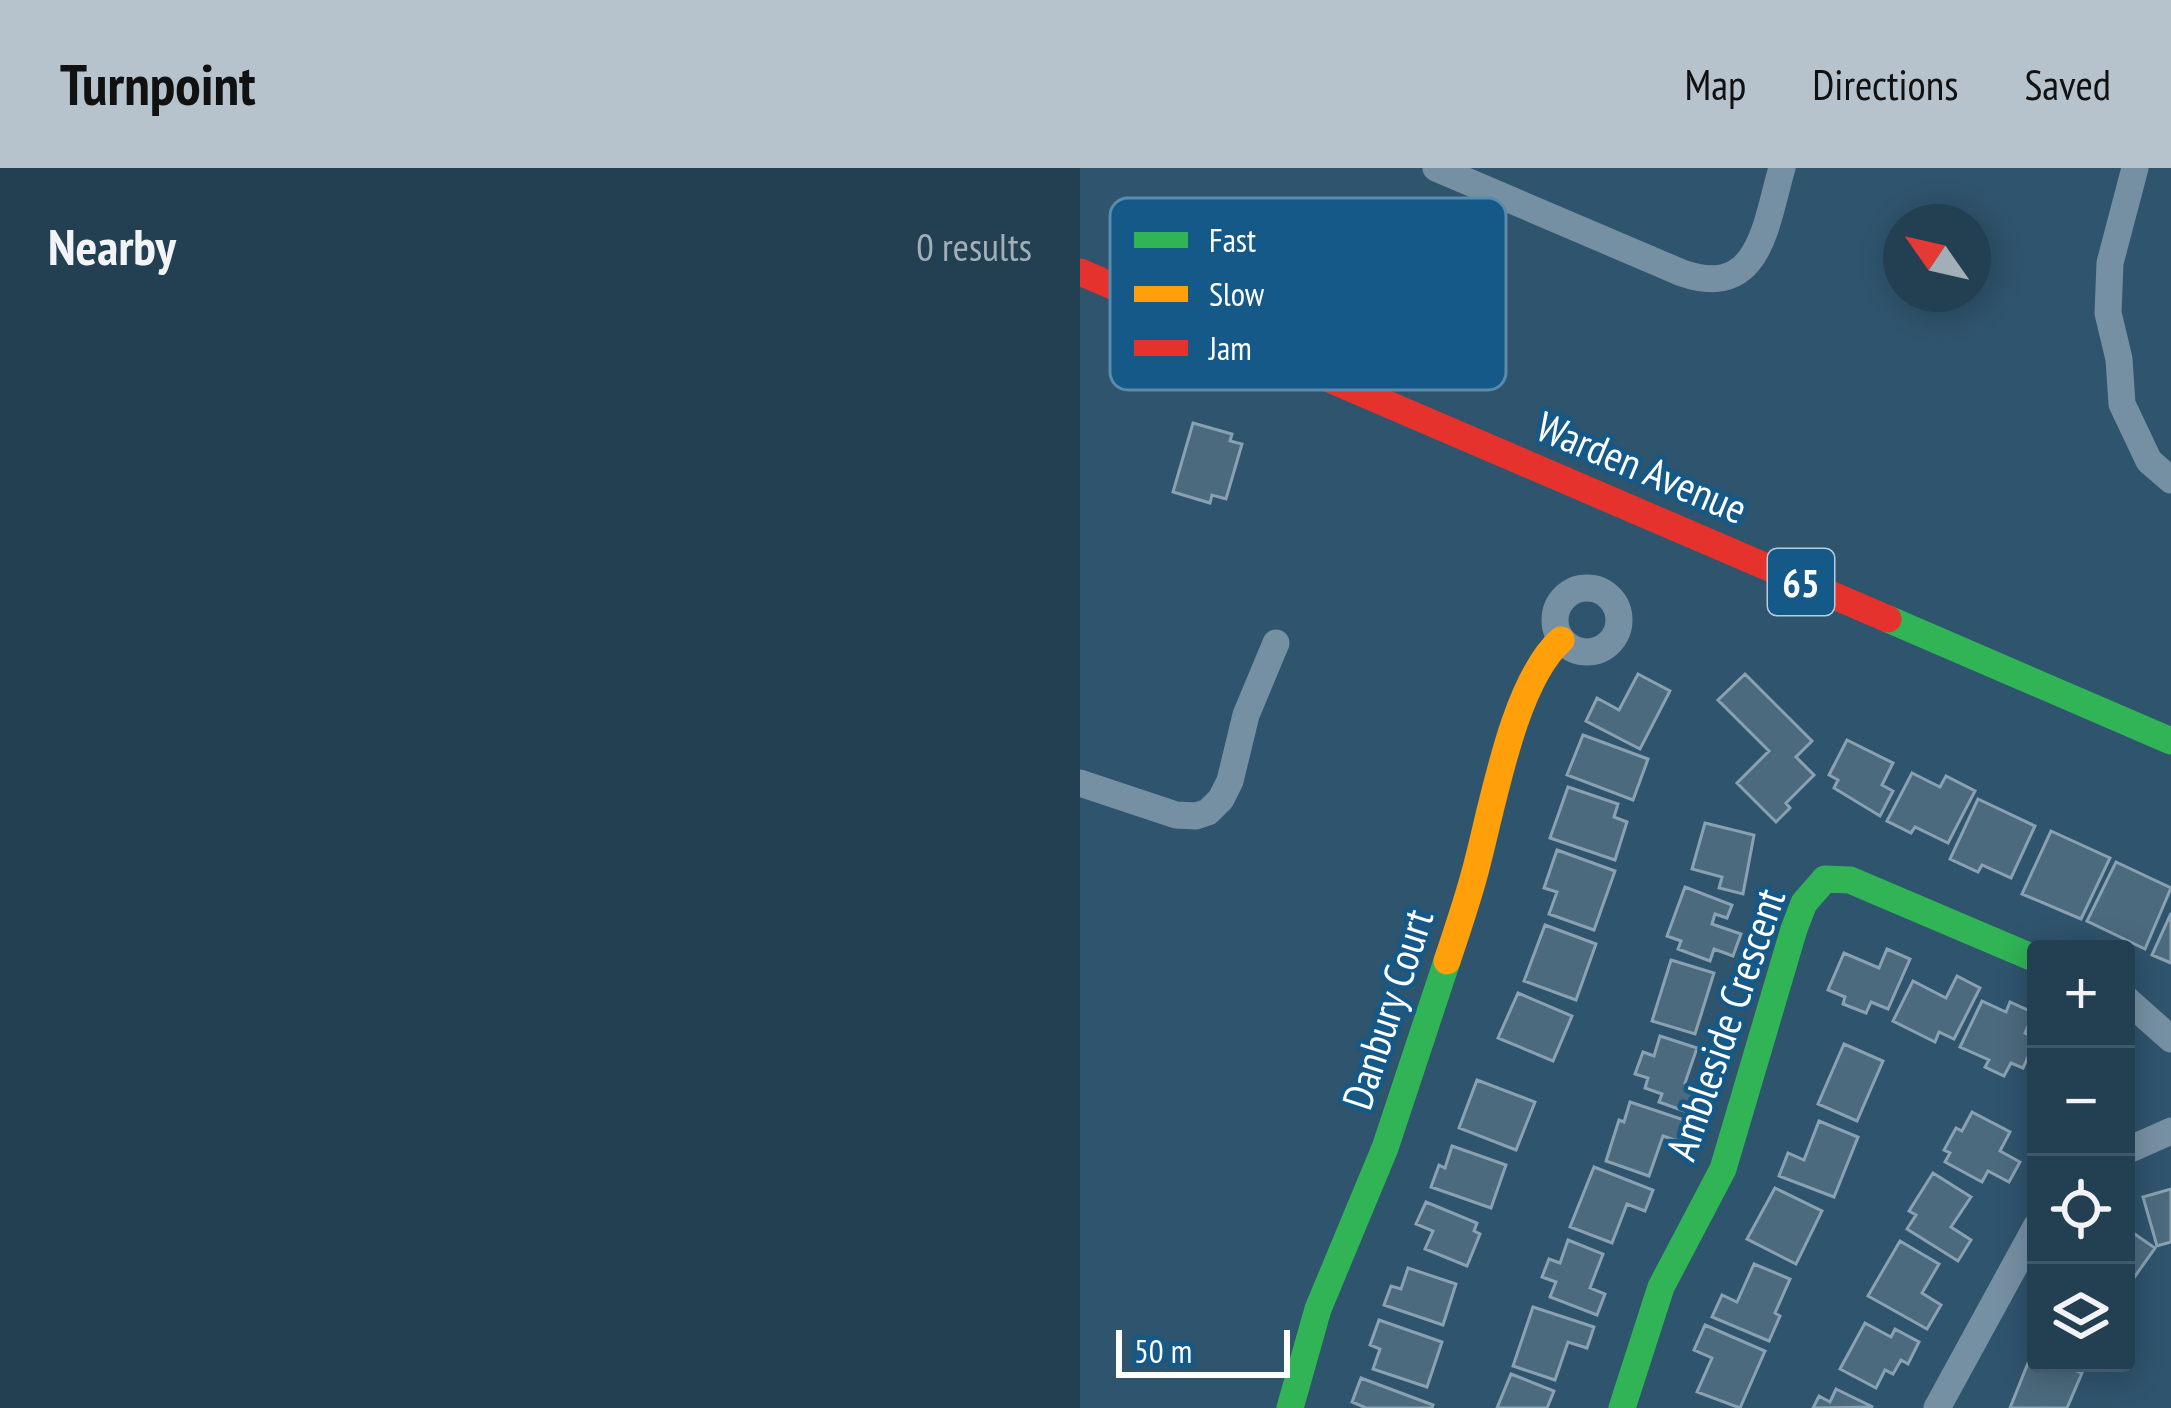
<!DOCTYPE html>
<meta charset="utf-8">
<style>
:root{--surface:#233f52;--page:#2b4659;--text:#f1f3f6;--muted:#a3afb8;--line:#405869;--accent:#b6c3cc}
body{margin:0;font-family:"PT Sans Narrow",sans-serif;background:var(--page);color:var(--text)}
.controls{position:absolute;right:36px;bottom:36px;display:grid;overflow:hidden;border-radius:12px;box-shadow:0 6px 30px #0003}
.controls button{width:108px;height:108px;display:grid;place-items:center;padding:0;border:0;border-bottom:3px solid var(--line);background:var(--surface);color:var(--text);font:60px sans-serif}
.compass{position:absolute;left:803px;top:36px;width:108px;height:108px;border-radius:50%;background:var(--surface);box-shadow:0 6px 30px #0003;rotate:304deg}
.scale{position:absolute;left:36px;bottom:30px;width:174px;box-sizing:border-box;padding-left:12px;border:6px solid #fff;border-top:0;font-size:33px;line-height:42px;white-space:nowrap;color:#fff;-webkit-text-stroke:9px #145988;paint-order:stroke}
.list{margin:0;padding:0;list-style:none}
h2{display:flex;justify-content:space-between;align-items:center;height:156px;margin:0;padding:0 48px;font-size:51px}
h2 small{font-size:39px;font-weight:400;color:var(--muted)}
.icon{flex:none;width:66px;height:66px;fill:none;stroke:currentColor;stroke-width:2;stroke-linecap:round;stroke-linejoin:round}
.map{position:relative;flex:none;width:1091px;height:1240px;overflow:hidden}
header{display:flex;align-items:center;gap:72px;box-sizing:border-box;height:168px;padding:0 60px;background:var(--accent);color:#111}
header strong{font-size:57px}
nav{display:flex;gap:66px;margin-inline-start:auto;font-size:42px}
main{display:flex}
aside{flex:1;background:var(--surface)}
.map>svg:first-child{display:block}
.building{fill:#4c6a7e;stroke:#89a1b1;stroke-width:3}
.lines{fill:none;stroke-linecap:round;stroke-linejoin:round}
.street{stroke:#7690a3;stroke-width:27}
.fast{stroke:#30b455;stroke-width:27}
.slow{stroke:#ff9f0a;stroke-width:27}
.jam{stroke:#e5322d;stroke-width:27}
.labels{text-anchor:middle;dominant-baseline:central;stroke-width:9;stroke-linejoin:round;paint-order:stroke}
.shield{fill:#145988;stroke:#b8cddb;stroke-width:3}
.shield-label{font-size:39px;font-weight:bold;fill:#fff}
.street-label{font-size:42px;fill:#fff;stroke:#145988}
.key{fill:#145988;stroke:#5a8bac;stroke-width:3}
.key-label{font-size:33px;fill:#fff}
</style>
<header>
<strong>Turnpoint</strong>
<nav><a>Map</a><a>Directions</a><a>Saved</a></nav>
</header>
<main>
<aside>
<h2>Nearby<small>0 results</small></h2>
<ul class="list">
</ul>
</aside>
<div class="map">
<svg width="1091" height="1240" viewBox="0 0 1091 1240">
<rect width="100%" height="100%" fill="#2f546d"/>
<path class="building" d="M113,255L152,266L150,273L162,276L146,331L132,327L130,335L93,324Z
M558,506L590,523L560,581L506,553L517,530L539,542Z
M665,506L732,573L716,589L734,607L706,635L710,640L696,654L657,615L689,583L638,532Z
M503,567L568,591L553,632L487,607Z
M767,572L813,595L802,617L813,623L800,648L754,620L758,612L749,607Z
M832,605L860,619L866,608L895,623L868,675L835,659L831,665L807,653Z
M488,619L538,636L534,649L547,654L535,692L470,670Z
M898,631L955,658L931,710L902,697L898,704L870,691Z
M625,655L674,667L663,726L639,720L642,709L612,701Z
M971,663L1030,690L1001,751L942,726Z
M477,682L535,703L514,762L469,746L477,724L464,720Z
M1036,694L1091,720L1065,781L1007,753Z
M605,719L652,737L647,750L635,746L632,756L661,766L653,788L634,781L630,793L598,781L601,773L587,768Z
M1091,745V795L1072,787Z
M465,757L516,776L496,832L444,813Z
M807,781L830,791L808,841L791,834L786,845L763,836L765,829L748,822L764,785L799,800Z
M591,792L634,805L615,866L572,853Z
M877,808L900,820L874,871L859,864L855,874L813,853L833,813L866,830Z
M438,825L492,848L473,893L418,870Z
M902,833L926,844L930,834L954,845L945,865L956,871L943,900L931,895L924,908L905,899L909,892L880,879Z
M580,868L617,880L605,915L618,919L610,945L579,934L582,926L565,920L568,910L555,906L563,884L574,888Z
M764,876L803,893L777,953L738,936Z
M397,912L455,934L436,982L379,960Z
M550,934L607,953L600,974L583,968L569,1008L526,993L539,952L544,954Z
M892,944L930,964L920,983L940,994L929,1014L908,1003L902,1014L865,994L870,985L864,982L876,960L882,963Z
M739,953L778,969L754,1029L699,1008L708,985L724,992Z
M372,978L426,997L411,1040L351,1019L359,997L365,1000Z
M514,999L573,1022L565,1043L547,1036L532,1075L490,1059Z
M853,1005L891,1029L871,1059L891,1072L878,1093L827,1061L836,1047L829,1043Z
M695,1020L742,1043L716,1096L667,1071Z
M1091,1021V1074L1077,1078L1063,1029Z
M346,1034L397,1055L394,1063L400,1066L387,1098L345,1081L353,1063L336,1056Z
M1046,1060L1075,1080L1046,1121Z
M488,1072L523,1086L510,1120L525,1126L517,1147L470,1129L476,1114L462,1109L469,1091L480,1095Z
M820,1073L859,1096L842,1125L861,1137L847,1161L788,1128Z
M674,1096L710,1111L695,1145L700,1148L689,1173L632,1149L642,1127L657,1134Z
M328,1100L376,1116L363,1157L304,1137L311,1118L321,1121Z
M453,1139L514,1159L507,1180L488,1174L475,1212L433,1198Z
M299,1152L362,1174L347,1219L293,1201L300,1181L290,1177Z
M785,1155L811,1169L815,1161L839,1174L828,1196L821,1192L813,1206L805,1202L796,1220L760,1201Z
M625,1157L685,1183L660,1240L617,1224L632,1190L614,1182Z
M952,1185L956,1195H977L1002,1205L987,1240H930Z
M431,1206L474,1223L467,1240H417Z
M281,1210L353,1237L352,1240H286L272,1234Z
M756,1221L793,1239L733,1240L739,1228L750,1234Z"/>
<g class="lines">
<path class="street" d="M356,0L602,105C680,132 685,58 702,0
M1055,0L1030,95L1028,145L1039,191L1042,236L1069,293L1091,312
M475 452a32 32 0 1 1 64 0a32 32 0 1 1-64 0Z
M0,615L96,647L116,648L128,644L141,631L150,613L166,547L196,475
M1046,831L1091,871
M1046,983L1091,963
M857,1240L956,1059"/>
<path class="fast" d="M808,451L1091,573
M210,1240L238,1141L305,980L367,793
M542,1240L581,1119L643,1001L714,761L724,735L745,711L770,712L956,791"/>
<path class="slow" d="M367,793C377,763 387,734 395,704C412,642 433,514 481,472"/>
<path class="jam" d="M0,104L808,451"/>
</g>
<g class="labels">
<rect class="shield" x="688" y="381" width="66" height="66" rx="9"/>
<g class="shield-label">
<text x="721" y="414">65</text>
</g>
<g class="street-label">
<text transform="translate(562 299) rotate(23)">Warden Avenue</text>
<text transform="translate(307 841) rotate(-72)">Danbury Court</text>
<text transform="translate(645 856) rotate(-71)">Ambleside Crescent</text>
</g>
</g>
<rect x="30" y="30" width="396" height="192" rx="18" class="key"/>
<rect x="54" y="64" width="54" height="16" fill="#30b455"/>
<rect x="54" y="118" width="54" height="16" fill="#ff9f0a"/>
<rect x="54" y="172" width="54" height="16" fill="#e5322d"/>
<g class="key-label">
<text x="129" y="84">Fast</text>
<text x="129" y="138">Slow</text>
<text x="129" y="192">Jam</text>
</g>
</svg>
<div class="controls">
<button>+</button>
<button>−</button>
<button><svg class="icon" aria-label="locate" viewBox="0 0 24 24"><circle cx="12" cy="12" r="6"/><path d="M12 2v4M12 18v4M2 12h4M18 12h4"/></svg></button>
<button><svg class="icon" aria-label="layers" viewBox="0 0 24 24"><path d="M12 4l9 5-9 5-9-5zM3 14l9 5 9-5"/></svg></button>
</div>
<svg class="compass" viewBox="-18 -18 36 36"><path d="M0-13l5 13h-10z" fill="#e53935"/><path d="M0 13l5-13h-10z" fill="#a3afb8"/></svg>
<div class="scale">50 m</div>
</div>
</main>
